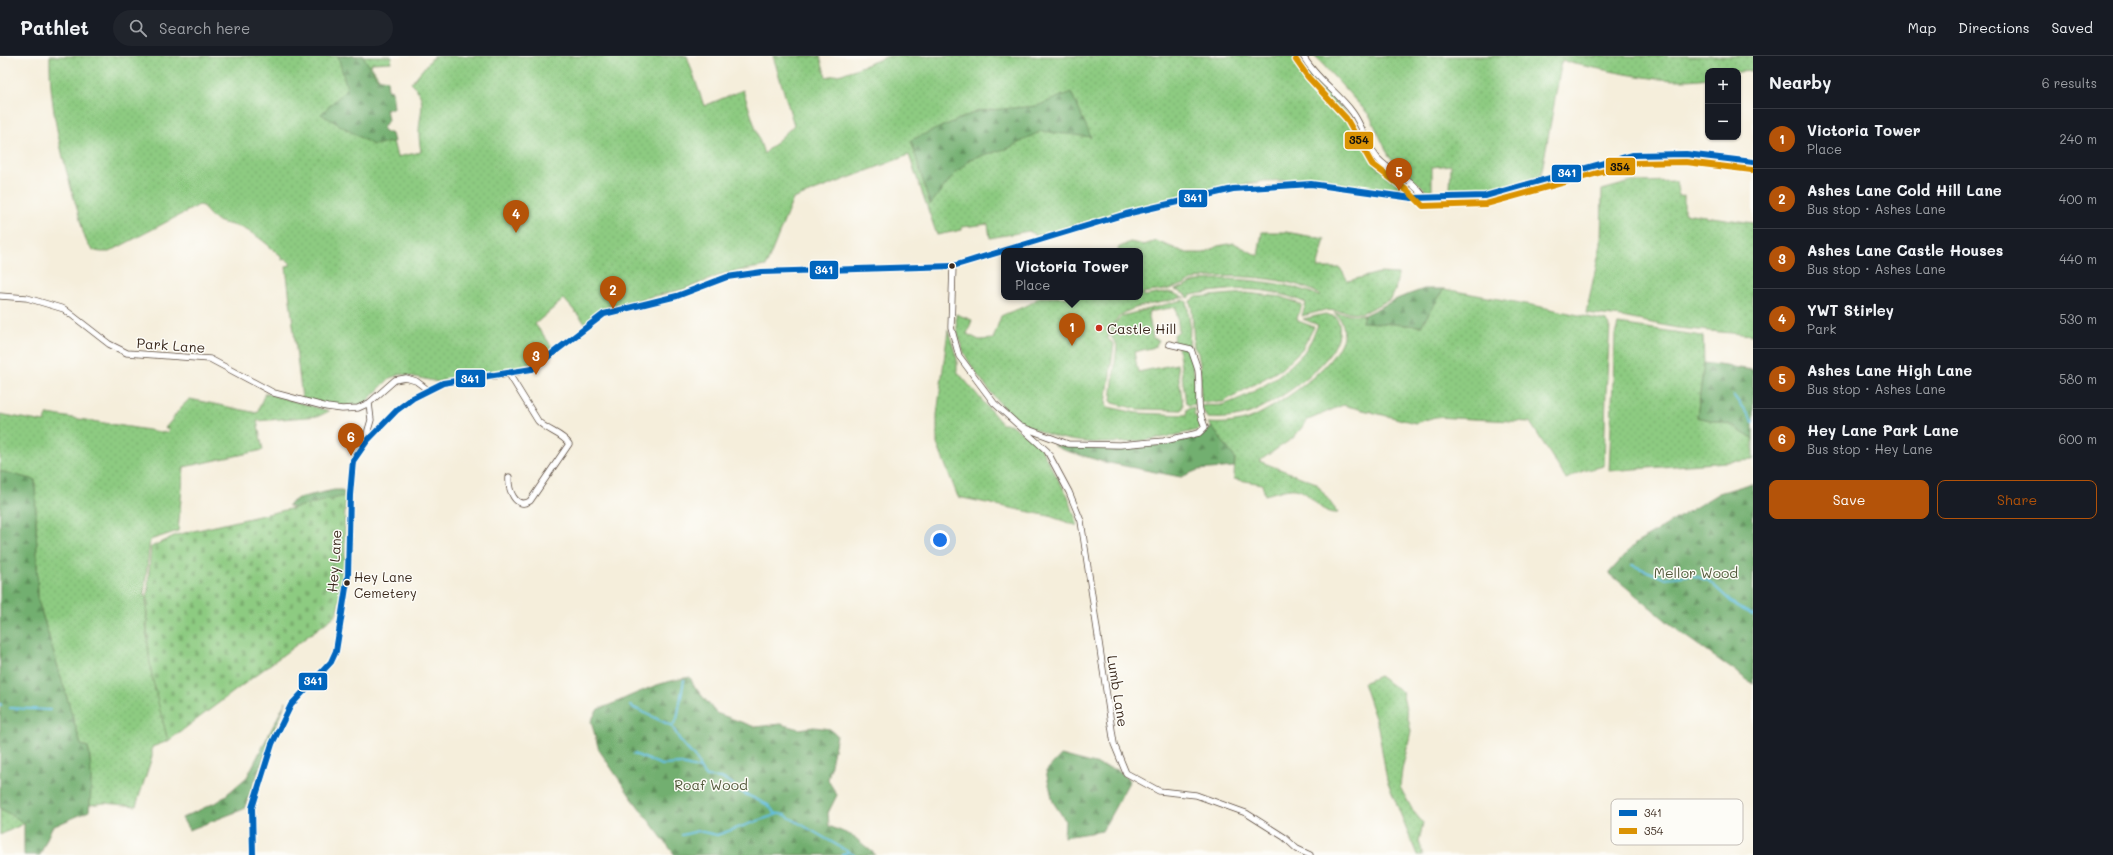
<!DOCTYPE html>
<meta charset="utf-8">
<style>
:root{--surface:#171b24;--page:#20242c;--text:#f1f3f6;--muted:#9ea1a6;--line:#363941;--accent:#b45309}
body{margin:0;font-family:Mali,sans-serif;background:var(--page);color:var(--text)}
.controls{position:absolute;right:12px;top:12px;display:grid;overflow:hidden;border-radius:8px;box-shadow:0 1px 3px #0004}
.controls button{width:36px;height:36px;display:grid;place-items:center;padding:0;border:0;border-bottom:1px solid var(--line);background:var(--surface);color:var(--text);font:20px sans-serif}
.you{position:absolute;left:940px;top:484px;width:14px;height:14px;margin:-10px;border:3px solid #fff;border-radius:50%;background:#1a73e8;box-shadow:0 0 0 6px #1a73e833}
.badge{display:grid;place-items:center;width:26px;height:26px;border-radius:50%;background:var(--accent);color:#fff;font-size:13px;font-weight:700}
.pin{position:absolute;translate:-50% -33px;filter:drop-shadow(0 1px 2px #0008)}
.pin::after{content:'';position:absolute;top:21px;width:14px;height:12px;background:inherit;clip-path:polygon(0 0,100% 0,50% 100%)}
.popup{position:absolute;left:1001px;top:192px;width:142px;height:52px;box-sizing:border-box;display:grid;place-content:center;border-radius:8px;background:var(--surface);filter:drop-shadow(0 1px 3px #0005);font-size:13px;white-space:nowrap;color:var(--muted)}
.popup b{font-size:15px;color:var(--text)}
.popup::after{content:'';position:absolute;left:50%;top:100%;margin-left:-8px;border:8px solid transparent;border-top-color:var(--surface)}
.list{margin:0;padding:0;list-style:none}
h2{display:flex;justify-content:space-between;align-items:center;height:52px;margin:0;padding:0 16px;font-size:17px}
h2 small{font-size:13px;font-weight:400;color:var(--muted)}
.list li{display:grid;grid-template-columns:26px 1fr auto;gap:12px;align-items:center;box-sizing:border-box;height:60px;padding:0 16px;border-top:1px solid var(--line)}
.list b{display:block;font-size:15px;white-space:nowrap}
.list p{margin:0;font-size:13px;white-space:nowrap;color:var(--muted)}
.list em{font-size:13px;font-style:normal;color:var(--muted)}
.actions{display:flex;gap:8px;padding:12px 16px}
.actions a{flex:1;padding:9px 0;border:1px solid var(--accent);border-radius:8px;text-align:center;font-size:14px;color:var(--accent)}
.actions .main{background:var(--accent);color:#fff}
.icon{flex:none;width:22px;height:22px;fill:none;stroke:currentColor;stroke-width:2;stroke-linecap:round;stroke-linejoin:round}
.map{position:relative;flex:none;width:1753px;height:799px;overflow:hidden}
header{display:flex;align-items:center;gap:24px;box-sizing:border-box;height:56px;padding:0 20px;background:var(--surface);border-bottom:1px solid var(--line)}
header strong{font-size:19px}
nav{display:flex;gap:22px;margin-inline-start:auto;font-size:14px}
.search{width:280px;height:36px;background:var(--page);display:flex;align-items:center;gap:10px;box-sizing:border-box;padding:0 14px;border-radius:22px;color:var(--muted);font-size:15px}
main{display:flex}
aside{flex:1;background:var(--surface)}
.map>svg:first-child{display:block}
.green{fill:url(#green-dots);stroke:#647a50}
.forest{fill:url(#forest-firs);stroke:#566c46}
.cemetery{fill:url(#cemetery-stones);stroke:#647a50}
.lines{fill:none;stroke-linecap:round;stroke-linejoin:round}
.stream{stroke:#64bfe2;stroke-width:2}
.street-casing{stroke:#57473a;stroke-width:7}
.street{stroke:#fff;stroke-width:5.5}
.bus-1-casing{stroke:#fdfcf7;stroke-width:9}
.bus-2-casing{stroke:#fdfcf7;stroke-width:9}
.bus-1{stroke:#0065bd;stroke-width:6}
.bus-2{stroke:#db9304;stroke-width:6}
.bus-dot{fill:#3b2a1e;stroke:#fdfcf7;stroke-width:1.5}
.poi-dot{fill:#c8321e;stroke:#fdfcf7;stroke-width:1.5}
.labels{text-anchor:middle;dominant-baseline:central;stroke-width:3;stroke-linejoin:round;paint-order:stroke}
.bus-label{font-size:13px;fill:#3b2a1e;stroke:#fdfcf7;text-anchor:start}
.poi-label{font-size:14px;fill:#3b2a1e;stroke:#fdfcf7;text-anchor:start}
.street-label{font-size:14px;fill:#3b2a1e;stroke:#fdfcf7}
.park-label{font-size:14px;fill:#545a3c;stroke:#fdfcf7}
.key{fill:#fdfcf7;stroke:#c3bdb6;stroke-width:1}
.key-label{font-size:11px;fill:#3b2a1e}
.line-badge{stroke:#fdfcf7;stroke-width:1.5}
.badge-label{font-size:11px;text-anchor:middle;font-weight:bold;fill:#fff}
.pale-badge-label{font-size:11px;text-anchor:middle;font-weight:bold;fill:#111}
</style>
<header>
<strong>Pathlet</strong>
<div class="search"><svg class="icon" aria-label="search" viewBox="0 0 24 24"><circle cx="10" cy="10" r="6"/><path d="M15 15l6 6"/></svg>Search here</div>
<nav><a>Map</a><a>Directions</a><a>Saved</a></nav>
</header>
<main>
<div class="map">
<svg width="1753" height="799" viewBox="0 0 1753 799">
<defs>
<pattern id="green-dots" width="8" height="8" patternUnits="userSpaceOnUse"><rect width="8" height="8" fill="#8dcb81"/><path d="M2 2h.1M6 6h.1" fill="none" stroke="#7bae6f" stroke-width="1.8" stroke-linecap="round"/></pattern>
<pattern id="forest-firs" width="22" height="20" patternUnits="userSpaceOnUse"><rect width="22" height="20" fill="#72af6f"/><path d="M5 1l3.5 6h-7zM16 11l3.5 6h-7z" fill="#5f8f5b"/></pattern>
<pattern id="cemetery-stones" width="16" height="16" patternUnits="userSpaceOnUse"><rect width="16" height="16" fill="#8dcb81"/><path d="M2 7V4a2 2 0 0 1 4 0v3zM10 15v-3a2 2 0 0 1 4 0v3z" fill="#7bae6f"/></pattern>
</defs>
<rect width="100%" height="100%" fill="#fdfcf7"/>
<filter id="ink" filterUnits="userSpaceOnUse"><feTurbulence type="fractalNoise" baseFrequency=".025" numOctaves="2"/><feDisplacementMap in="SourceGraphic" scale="8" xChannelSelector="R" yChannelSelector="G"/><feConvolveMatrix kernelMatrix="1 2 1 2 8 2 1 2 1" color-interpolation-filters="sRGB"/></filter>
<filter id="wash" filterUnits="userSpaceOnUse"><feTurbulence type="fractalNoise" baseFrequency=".012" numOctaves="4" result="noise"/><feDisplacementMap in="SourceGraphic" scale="16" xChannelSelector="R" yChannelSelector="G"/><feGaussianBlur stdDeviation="0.9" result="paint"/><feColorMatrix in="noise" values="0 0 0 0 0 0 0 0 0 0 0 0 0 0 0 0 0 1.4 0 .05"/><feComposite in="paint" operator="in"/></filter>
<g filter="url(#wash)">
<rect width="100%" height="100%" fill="#f5eedb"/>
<path class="green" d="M50,0H392L391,6L372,7L371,10L379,22L382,75L393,85L397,101L421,96C420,89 419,83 419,77C419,56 429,44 411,27L434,0H687L704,50L743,34L764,98L794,69L773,0H820L826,21L842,18L889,0H1299L1321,31L1350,61L1377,111L1411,131L1409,137L1402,138L1322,126L1296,124L1263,125L1159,146L1036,180L1029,175L990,182L988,168L962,171V174L937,179L909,99L793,143L766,210L726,217L685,233L607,251L585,267L564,243L535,268L554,293L541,304L510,314L448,323L438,326L401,318L390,322L366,346L358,350L327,349L302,342L286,211L291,208L286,203L282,204L280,199C270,191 261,182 250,176C230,164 217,173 203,150L199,149L109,196C102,196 94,197 89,190C83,181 81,166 78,156C63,105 49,53 50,0Z
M1315,0H1753V15L1738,16L1708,15V22C1663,29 1619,16 1574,8L1562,4L1541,120C1526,125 1461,147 1450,134L1451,109L1432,111V135L1425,133L1389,100L1370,60Z
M1676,125L1679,140L1684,139V157L1753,167V279L1677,272L1622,261L1586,257L1601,188L1602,134L1631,126Z
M1262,176H1286L1325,183L1317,212H1340L1348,225L1379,217L1398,218L1395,235L1391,243L1362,257L1325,254L1302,260L1306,247C1267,230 1234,231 1192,239L1188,242L1187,239L1175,234C1181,232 1189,228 1195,226C1218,218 1297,227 1318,240L1320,239C1295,221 1226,217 1196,223C1191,224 1187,228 1182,229C1170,234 1156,235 1143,237L1144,240L1169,236L1186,242L1183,241C1153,252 1115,244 1108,283L1114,288L1106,348L1108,351L1137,357L1186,359L1187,353L1194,351V358L1201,367L1198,374C1141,388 1070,398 1018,364C1004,355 993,339 983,326C966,304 956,286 956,258L972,264L967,278L979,284L993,283L1001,260C1017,252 1026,253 1039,241H1140V195H1118V192L1130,186L1144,189L1156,185L1186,197H1204L1218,190L1234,187L1258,200Z
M1444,233L1537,250L1606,265L1610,269L1606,336L1604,410L1583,415L1566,423L1530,366L1435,361L1415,367L1343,349L1308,364L1293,382L1259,405L1316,427L1338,457C1318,459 1312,435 1295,433C1286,432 1274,437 1265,439L1262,428L1234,423L1235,402L1208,367C1221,368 1235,367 1248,363C1274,354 1375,288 1334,257L1364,259L1362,265L1421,270Z
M1246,237L1282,241L1302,249L1297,262L1298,265L1314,271L1302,293L1281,313L1223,346H1201L1200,308L1198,297L1194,291L1192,254L1190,245L1197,241Z
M1183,244L1187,246L1190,268L1189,296L1194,316L1196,348L1188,349L1186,347L1178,290L1173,285L1174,279L1179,275L1176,251L1148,256L1153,282L1159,284L1155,291L1134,296L1138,316L1177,308L1183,350L1181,354L1138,353L1113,347L1111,345L1117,289L1111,281L1114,268L1122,260Z
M1325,258L1336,261C1357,296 1276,347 1250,357C1237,362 1221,363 1207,362L1201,350C1209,348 1217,351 1225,348C1253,339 1284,319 1304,296C1310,288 1314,278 1318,269L1303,263Z
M1618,268L1703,280L1704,307L1697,361L1728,368L1753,383V404L1609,415L1615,279Z
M948,274L957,303V315L1002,368H1010L1038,388L1068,440L1078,470L1049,460L958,441L937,388V359Z
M265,337L329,355L319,360L257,365L263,394L184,411L178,475L150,484L144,540L146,539L147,582L152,620L168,685L152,691V701L136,750L104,747L90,749V702L88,691L81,689L38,544L35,424L0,417V358L44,366L48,358L167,377L169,372H165C174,363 178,352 190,343L257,357Z
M1379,620L1402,636L1411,675L1402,714L1400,731L1413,755L1423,767L1419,785L1423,799H1417L1387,724L1378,671L1363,627Z
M0,752L25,767L0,779Z"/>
<path class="forest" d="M338,0H363L377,22L387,24L388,34L392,35L394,52L386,53L388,64L383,72L384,75L392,78L394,86L373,89L321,58L347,33Z
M1071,36L1091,81L1041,75L1009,92L970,103L951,122L930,149L911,84L978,55L1037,50Z
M1424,233H1444L1421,270L1362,266L1364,259L1399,242Z
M1704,307L1753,314V383L1728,368L1697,361Z
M1212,371L1235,402L1234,411L1198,414L1181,421L1104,406L1063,394L1053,389L1116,393L1164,388L1200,381Z
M0,415L35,424L38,544L81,689L88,691C92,711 92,735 89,755L52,771L40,799H24V767L0,752Z
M1753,427V628L1681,577L1609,517L1635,488L1719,437Z
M334,434H342L345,438L341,443L294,453L288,449L298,442Z
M690,621L694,630L716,657L755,671L780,668L799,673L814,671L830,673L837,679L828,724L837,739L828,757L829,770L853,780L876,799H675L631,741L599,694L591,665L598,653C615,648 626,641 642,635C657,628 674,624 690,621Z
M286,645L244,753L189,774L182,762L219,745L247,721Z
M1061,699L1118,714L1130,724L1102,775L1064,781L1065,764L1053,746L1046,715Z"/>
<path class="cemetery" d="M346,440C343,463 346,485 345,508C344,525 340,543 336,559L168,685C163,664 156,642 152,620C144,577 147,534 151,491L176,479Z"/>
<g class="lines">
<path class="stream" d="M1734,340L1753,366
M1632,509L1664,522L1692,519L1709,525L1737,551L1753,559
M684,624L677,663L672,670L681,686L697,704L700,713L707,721L721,722L730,726L741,736L768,749L775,757L785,759L854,799
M0,648L1,649
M630,650L672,670
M10,652L50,654
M634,698L662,709L681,708L700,713
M682,779L698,775L717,779L778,758
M842,799L848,796"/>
</g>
</g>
<g filter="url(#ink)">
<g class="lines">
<g class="street-casing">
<path id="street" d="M1303,0C1316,23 1338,36 1353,57C1363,71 1367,90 1378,103C1392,118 1412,123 1425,142
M953,210L951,271L959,300L994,347L1047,395L1069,436L1081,465L1114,688L1126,717L1159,735L1196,739L1246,757L1284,781L1297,793L1310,799
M0,240L27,242L64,253L109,288L127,297L210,303L274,337L327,351L342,353L358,352L369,347L395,324L406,322L416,325L428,334
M1022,371L1068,388L1120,389L1164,385L1199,377L1205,371C1195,350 1201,335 1198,314C1196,307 1193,300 1191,293L1169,288
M367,385L366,381L371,364L369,347
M509,421C508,433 515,454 530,445L569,388C562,377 547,375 538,365L509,318
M253,799L252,752L272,688L291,649L331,606L336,595L348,519L350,439L353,405L367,385L397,354L413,342L443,327L509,318L532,313L604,258L677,240L727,221L762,216L953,210L1126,158L1233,133L1281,129L1311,128L1412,142L1485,140L1633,99L1686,98L1753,106"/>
</g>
<use href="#street" class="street"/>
<g class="bus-1-casing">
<path id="bus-1" d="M253,799L252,752L272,688L291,649L331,606L336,595L348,519L350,439L353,405L367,385L397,354L413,342L443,327L532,313L604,258L677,240L727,221L762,216L953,210L1126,158L1233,133L1311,128L1412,142L1485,140L1633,99L1686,98L1753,106"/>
</g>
<g class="bus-2-casing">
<path id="bus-2" d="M1296,4L1308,21L1346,62L1372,108L1409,136L1423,150L1486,148L1634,107L1686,106L1752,114"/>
</g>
<use href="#bus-1" class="bus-1"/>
<use href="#bus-2" class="bus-2"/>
</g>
</g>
<g class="bus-dot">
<circle cx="952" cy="210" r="3.5"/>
<circle cx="347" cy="527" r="3.5"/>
</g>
<circle class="poi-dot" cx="1099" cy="272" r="4"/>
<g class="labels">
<g class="bus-label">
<text x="354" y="520">Hey Lane<tspan x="354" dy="16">Cemetery</tspan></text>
</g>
<g class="poi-label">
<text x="1107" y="272">Castle Hill</text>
</g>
<g class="street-label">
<text transform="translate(171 289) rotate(4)">Park Lane</text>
<text transform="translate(334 505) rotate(-86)">Hey Lane</text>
<text transform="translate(1118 635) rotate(81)">Lumb Lane</text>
</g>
<g class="park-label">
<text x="1696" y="516">Mellor Wood</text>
<text x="711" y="728">Roaf Wood</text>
</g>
</g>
<rect x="1611" y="743" width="132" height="46" rx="6" class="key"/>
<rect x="1619" y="754" width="18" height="6" fill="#0065bd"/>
<rect x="1619" y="772" width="18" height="6" fill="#db9304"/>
<g class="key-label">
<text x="1644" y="761">341</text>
<text x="1644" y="779">354</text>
</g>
<g class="line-badge">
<rect x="1344" y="75" width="30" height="19" rx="4" fill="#db9304"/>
<rect x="1605" y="101" width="31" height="19" rx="4" fill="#db9304"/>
<rect x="1551" y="108" width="31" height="19" rx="4" fill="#0065bd"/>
<rect x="1178" y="133" width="30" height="19" rx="4" fill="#0065bd"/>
<rect x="809" y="204" width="30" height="20" rx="4" fill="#0065bd"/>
<rect x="455" y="313" width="31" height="19" rx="4" fill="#0065bd"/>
<rect x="298" y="616" width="30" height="19" rx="4" fill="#0065bd"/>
</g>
<g class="badge-label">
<text x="1567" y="121">341</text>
<text x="1193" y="146">341</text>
<text x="824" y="218">341</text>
<text x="470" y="327">341</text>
<text x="313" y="629">341</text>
</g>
<g class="pale-badge-label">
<text x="1359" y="88">354</text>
<text x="1620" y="115">354</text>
</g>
</svg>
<div class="controls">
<button>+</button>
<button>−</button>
</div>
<div class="you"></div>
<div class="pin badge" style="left:1072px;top:290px">1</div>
<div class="popup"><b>Victoria Tower</b>Place</div>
<div class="pin badge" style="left:613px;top:253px">2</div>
<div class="pin badge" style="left:536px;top:319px">3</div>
<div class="pin badge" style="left:516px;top:177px">4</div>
<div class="pin badge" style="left:1399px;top:135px">5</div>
<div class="pin badge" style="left:351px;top:400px">6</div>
</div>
<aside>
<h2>Nearby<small>6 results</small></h2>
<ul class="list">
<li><span class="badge">1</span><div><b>Victoria Tower</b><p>Place</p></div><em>240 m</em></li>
<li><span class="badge">2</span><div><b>Ashes Lane Cold Hill Lane</b><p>Bus stop · Ashes Lane</p></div><em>400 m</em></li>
<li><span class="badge">3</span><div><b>Ashes Lane Castle Houses</b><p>Bus stop · Ashes Lane</p></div><em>440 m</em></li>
<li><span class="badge">4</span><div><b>YWT Stirley</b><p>Park</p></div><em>530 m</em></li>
<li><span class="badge">5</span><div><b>Ashes Lane High Lane</b><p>Bus stop · Ashes Lane</p></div><em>580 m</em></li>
<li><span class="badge">6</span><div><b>Hey Lane Park Lane</b><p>Bus stop · Hey Lane</p></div><em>600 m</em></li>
</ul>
<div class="actions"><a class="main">Save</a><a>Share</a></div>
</aside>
</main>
